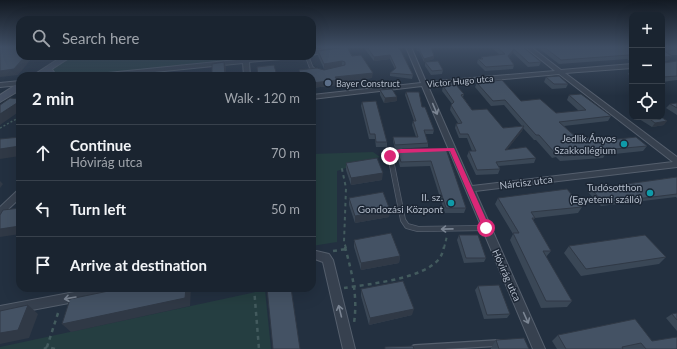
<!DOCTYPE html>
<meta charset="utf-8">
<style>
:root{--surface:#1a2430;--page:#232c38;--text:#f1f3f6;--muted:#9fa4ab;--line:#38414c}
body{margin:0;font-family:Lato,sans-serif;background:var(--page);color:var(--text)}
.controls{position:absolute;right:12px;top:12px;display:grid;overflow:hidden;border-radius:8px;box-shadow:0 4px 16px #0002}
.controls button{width:36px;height:36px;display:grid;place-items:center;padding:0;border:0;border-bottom:1px solid var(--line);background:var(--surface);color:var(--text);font:20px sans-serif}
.stop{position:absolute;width:12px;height:12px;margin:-9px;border:3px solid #db2777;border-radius:50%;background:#fff}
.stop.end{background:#db2777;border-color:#fff;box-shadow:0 1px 4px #0008}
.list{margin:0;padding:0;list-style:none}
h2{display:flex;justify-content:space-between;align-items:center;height:52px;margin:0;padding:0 16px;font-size:17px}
h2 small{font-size:13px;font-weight:400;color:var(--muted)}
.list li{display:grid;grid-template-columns:26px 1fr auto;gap:12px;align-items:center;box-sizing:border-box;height:56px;padding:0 16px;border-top:1px solid var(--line)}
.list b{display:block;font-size:15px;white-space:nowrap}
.list p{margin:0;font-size:13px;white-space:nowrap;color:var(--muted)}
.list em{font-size:13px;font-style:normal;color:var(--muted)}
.icon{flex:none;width:22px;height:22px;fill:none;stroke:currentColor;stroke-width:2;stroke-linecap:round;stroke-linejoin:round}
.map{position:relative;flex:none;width:677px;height:349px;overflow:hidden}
.search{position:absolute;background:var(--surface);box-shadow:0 4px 16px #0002;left:16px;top:16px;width:300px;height:44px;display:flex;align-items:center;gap:10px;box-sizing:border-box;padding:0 14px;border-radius:12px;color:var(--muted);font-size:15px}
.panel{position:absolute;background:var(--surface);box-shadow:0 4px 16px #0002;left:16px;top:72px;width:300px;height:220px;border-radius:12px}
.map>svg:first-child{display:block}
.green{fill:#253e41}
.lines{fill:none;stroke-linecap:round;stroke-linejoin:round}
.lane-far3-casing{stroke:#555f6d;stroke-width:4.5}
.lane-far2-casing{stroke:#555f6d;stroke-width:5}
.lane-far1-casing{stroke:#555f6d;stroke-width:6}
.lane-casing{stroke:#555f6d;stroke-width:8}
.street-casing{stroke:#555f6d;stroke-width:2}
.secondary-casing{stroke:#555f6d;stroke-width:2}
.path-far2{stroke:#435b5e;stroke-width:1.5;stroke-dasharray:2 2;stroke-linecap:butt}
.path-far1{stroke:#435b5e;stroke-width:2;stroke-dasharray:3.5 3.5;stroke-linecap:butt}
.path{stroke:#435b5e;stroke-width:2.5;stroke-dasharray:4 4;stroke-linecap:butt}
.lane-far3{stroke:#37414f;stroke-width:3}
.lane-far2{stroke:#37414f;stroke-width:3.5}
.lane-far1{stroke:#37414f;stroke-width:4.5}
.lane{stroke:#37414f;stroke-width:5.5}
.street{fill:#37414f;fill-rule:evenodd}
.secondary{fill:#455063;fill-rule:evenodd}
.wall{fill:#3a4756}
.shaded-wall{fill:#303946}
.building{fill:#445264;stroke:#303946}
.oneway{stroke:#7b8593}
.route{fill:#db2777}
.service-dot{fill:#5c6f8a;stroke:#1c2634;stroke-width:1.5}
.culture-dot{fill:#0f9aa8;stroke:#1c2634;stroke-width:1.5}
.labels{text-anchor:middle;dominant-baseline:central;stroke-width:3;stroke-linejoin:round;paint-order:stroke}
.far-street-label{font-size:9px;fill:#b3bcca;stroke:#1c2634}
.far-poi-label{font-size:9px;fill:#b3bcca;stroke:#1c2634;text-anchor:start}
.poi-label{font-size:10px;fill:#b3bcca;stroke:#1c2634;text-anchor:end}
.street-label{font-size:10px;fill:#b3bcca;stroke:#1c2634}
</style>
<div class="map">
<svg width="677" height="349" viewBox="0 0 677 349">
<rect width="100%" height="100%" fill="#233040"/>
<path class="green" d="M68,56H291L98,76H55L48,68Z
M373,152L380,157L337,171V242L312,246V154Z
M265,290L271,349H0V347Z"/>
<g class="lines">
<g class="lane-far3-casing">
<path id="lane-far3" d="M307,56L311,67L315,71"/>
</g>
<g class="lane-far2-casing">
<path id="lane-far2" d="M392,166L390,157L393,152L401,151"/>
</g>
<g class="lane-far1-casing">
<path id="lane-far1" d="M392,165L403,220L407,226L418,229L486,228"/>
</g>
<g class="lane-casing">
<path id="lane" d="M415,348L498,343"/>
</g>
<g class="street-casing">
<path id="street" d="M335,47H348L312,55V51Z
M406,47H411L426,82L555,71L525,47H531L561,70L632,64V68L565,73L677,157V167L475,191L545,349H533L422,86L312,99V95L421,83ZM559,74L673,162L472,186L428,86Z
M277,56H295L292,58L249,62L250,76H244L243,63L115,76H95L98,74Z
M20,81V85L0,87V83Z
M20,190V198L3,214L0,215V207L17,191Z
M312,250L329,254L333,260L355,349H343L323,262L312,258Z
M96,288H127L126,291L122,293L0,316V306Z"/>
</g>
<g class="secondary-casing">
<path id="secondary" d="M63,56H72L52,69L55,74L59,76H48L47,73L41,76H32Z
M17,84H20V90L0,102V95Z"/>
</g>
<path class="path-far2" d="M233,76L240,75
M0,128L20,117"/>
<path class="path-far1" d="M312,235L315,246
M346,248L344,242L346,188L342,169L348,167
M444,248L447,236"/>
<path class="path" d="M345,247C352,273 358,296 354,323
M333,251L346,249
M254,288L259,349
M344,288C369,284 423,279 439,259C442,255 443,251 444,247
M44,349L47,347L48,349
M55,349L47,347L59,310"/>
<use href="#lane-far3" class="lane-far3"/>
<use href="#lane-far2" class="lane-far2"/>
<use href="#lane-far1" class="lane-far1"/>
<use href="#lane" class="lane"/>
<use href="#street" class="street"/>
<use href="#secondary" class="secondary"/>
</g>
<path class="wall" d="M312,47H317V49H312Z
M398,47L413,75L412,79L390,76V73L395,69L390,59L374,61L364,48Z
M416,47H431L434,59L424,62L419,51H417Z
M491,47H523L541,62L539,66L528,67L513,53L509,57L514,65L513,69L485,71L477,63L478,59H481V57L500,55Z
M537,47H632V62L627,59L559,64Z
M662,47H677V55H671L669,60L664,61V63L677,61V80L662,82Z
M318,51L352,56L372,78L337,82V85L312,88V76H300L299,70H324L339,67L324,69L318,56Z
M425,62L443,70L442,74L431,75L425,66Z
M631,70H632V77L628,74Z
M546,77L568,84L566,88L552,89L544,82Z
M477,83L521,101L556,113L579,111L567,100L569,95L611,116L608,121L564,126L578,139L601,141L647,146L643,151L605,155L603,158L560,161L556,157L552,158L536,140H534L523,128L522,131L507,149L536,158L534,163L499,166L500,169L498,174L476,175L467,156L469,151H472L467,138H459L455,128L456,124L458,123L450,110L451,105L452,104L442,91L443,86L464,94L463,97L472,110L503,128L522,126L504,105L491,106L475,87Z
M380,90L397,97V101L384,103L380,95Z
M406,92L422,107L434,130L433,134H425L428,143V147L395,149L393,141V137H416L412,125L413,121H414L405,95Z
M362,102L387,142V147H376L375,139H369L361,106Z
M677,103V115L666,108L670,104Z
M632,109V114L630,112Z
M636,117H661L664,125L652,127Z
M446,149L466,208L464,213H445L430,166L400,167L397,155V150Z
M346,163L382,180L351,185L346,170Z
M677,177V198L676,197L601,206L588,192L591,189Z
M349,198L390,210L389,217L355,223L349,205Z
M498,198L582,207L578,213L535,218L533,220L551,251L546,257L572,301L567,307L541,308L510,240L513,234L495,204Z
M459,235L486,258L484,262L464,263L457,240Z
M354,240L400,256L399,263L361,270L354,247Z
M569,246L666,257L659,264L581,276L564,253Z
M478,286L510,314L507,318L484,319L475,290Z
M361,289L412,315L369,325L361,296Z
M677,313V331L666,318L672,314Z
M558,335L652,341L677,349H557L552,341Z
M496,340L529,349H491V348Z"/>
<path class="shaded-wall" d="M514,49L513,53L506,60L508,56Z
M390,55V59L374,61V57Z
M25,56H40L33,57L18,75L0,77V71Z
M234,56H253L234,58Z
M434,56V59L424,62V59Z
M672,56L669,60L662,61L664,57Z
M342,61V66L324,69V64Z
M224,62L226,67V76H225Z
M373,73L372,78L337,82V85L312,88V83L335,77Z
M397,97V101L384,103L385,98Z
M20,101V111L0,125V114Z
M667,121L664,125L652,127L655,123Z
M524,126L522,131L503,155L505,150Z
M20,146V156L0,159V149Z
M383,173L382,180L351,185V178Z
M0,181L3,184L0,188Z
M390,210L389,217L355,223V216Z
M20,226V234L0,237V229Z
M400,256L399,263L361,270V263Z
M186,288H191L190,306L71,332L62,324Z
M28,305L38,314L29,338L0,344V333Z
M414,309L412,315L369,325L370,318Z"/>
<path class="building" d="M9,47H20V56H25L14,69L0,71V48Z
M347,47L352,56L361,55L373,73L335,77L337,80L312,83V76H301L299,70L317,68L324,70L345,65V62L342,61L324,64L318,51Z
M367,47H398L401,51L413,75L390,73L396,68L390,55L374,57Z
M417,47H431L434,56L424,59L419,49H417Z
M497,47H523L541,62L529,63L514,49L508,56L514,65L486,67L478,59H483L481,57L505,54Z
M544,47H632V56L629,55L561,60Z
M662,47H677V50L664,51L672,56L664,57V63L677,61V76L662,77Z
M438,61L443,70L432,71L425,62Z
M224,62L225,76H212V64Z
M274,65L277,76H258L257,67Z
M559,76L568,84H554L546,77Z
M502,80L521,101L540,99L556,113L586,110L569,95L581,94L611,116L559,122L578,139L594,137L601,141L636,137L647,146L604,150L607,153L563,156L559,152L555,153L539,135H536L505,100L493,101L477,83Z
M456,85L464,94L461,95L472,110L487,109L503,128L524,126L505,150L526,147L536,158L496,162L500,169L477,170L469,151H476L468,134H460L456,124L462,123L451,105L454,102L443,86Z
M392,89L397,97L385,98L380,90Z
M406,92H419L422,107H425L434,130H424L428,143L395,145L393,137H418L413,121H416Z
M10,98L20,99V101L0,114V105Z
M376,101L387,142H376L375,134H370L362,102Z
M677,103V108L670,104Z
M647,117H661L667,121L655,123Z
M20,137V146L0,149V139Z
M446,149L466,208H446L431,161L401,162L397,150Z
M377,158L383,173L351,178L346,163Z
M677,177V194L604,203L591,189Z
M567,189L582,207L531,212L535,218H532L551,251H543L572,301H546L513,233H519L498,198Z
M383,192L390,210L355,216L349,198Z
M20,208V226L0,229V215L3,210Z
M391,233L400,256L361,263L354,240Z
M459,235H478L486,258H466Z
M645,235L666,257L586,269L569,246Z
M403,281L414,309L370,318L361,289Z
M499,285L510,314L487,315L478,286Z
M123,288H186L185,298L62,324L70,299Z
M267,288H291L300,349H273Z
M28,305L18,330L0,333V311Z
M677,313V320L672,314Z
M635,319L652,341L677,337V349H646L641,343L622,347L623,349H566L558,335Z
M524,338L529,349H499L496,340Z
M413,346L414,349H385V347Z"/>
<defs><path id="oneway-shaft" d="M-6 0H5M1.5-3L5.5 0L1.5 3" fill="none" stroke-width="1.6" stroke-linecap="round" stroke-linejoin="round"/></defs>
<g class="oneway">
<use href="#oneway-shaft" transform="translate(435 109) rotate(67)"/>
<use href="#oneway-shaft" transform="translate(447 229) rotate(179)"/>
<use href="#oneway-shaft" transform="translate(70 298) rotate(170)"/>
<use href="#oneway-shaft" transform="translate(340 311) rotate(-104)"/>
<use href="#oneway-shaft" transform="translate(526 318) rotate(66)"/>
</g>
<linearGradient id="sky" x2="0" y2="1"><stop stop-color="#131a23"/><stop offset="0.49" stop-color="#3f4e64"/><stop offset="1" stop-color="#3f4e64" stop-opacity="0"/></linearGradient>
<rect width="677" height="96" fill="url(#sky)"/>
<path class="route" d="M454,148L490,228L489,230H484L483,228L450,151L401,153L395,154L392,158L387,156L391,151L401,149Z"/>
<circle class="service-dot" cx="328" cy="83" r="4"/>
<g class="culture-dot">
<circle cx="624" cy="144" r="4"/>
<circle cx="650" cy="193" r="4"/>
<circle cx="451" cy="203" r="4"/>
</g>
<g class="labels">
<g class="far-street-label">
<text transform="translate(460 81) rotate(-5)">Victor Hugo utca</text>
</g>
<g class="far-poi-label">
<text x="336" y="83">Bayer Construct</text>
</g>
<g class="poi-label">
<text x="616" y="138">Jedlik Ányos<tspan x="616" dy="12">Szakkollégium</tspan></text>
<text x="642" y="187">Tudósotthon<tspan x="642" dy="12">(Egyetemi szálló)</tspan></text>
<text x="443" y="197">II. sz.<tspan x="443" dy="12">Gondozási Központ</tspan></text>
</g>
<g class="street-label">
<text transform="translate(526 182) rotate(-7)">Nárcisz utca</text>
<text transform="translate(507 275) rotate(66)">Hóvirág utca</text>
</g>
</g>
</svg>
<div class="controls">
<button>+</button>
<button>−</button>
<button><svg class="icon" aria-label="locate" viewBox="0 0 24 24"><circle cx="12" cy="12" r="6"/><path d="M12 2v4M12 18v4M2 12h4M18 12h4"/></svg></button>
</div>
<div class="stop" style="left:486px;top:228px"></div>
<div class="stop end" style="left:390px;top:156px"></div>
<div class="search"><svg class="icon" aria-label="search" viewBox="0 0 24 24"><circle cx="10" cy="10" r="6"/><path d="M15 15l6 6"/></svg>Search here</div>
<section class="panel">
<h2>2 min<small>Walk · 120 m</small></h2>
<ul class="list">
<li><svg class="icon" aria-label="ahead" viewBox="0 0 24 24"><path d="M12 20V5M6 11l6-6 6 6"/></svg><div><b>Continue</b><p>Hóvirág utca</p></div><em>70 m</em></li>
<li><svg class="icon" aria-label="left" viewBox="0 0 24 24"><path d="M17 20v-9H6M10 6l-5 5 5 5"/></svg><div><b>Turn left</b></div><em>50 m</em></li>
<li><svg class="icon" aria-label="arrive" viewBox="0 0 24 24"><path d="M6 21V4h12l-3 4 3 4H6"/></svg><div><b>Arrive at destination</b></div></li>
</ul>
</section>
</div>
